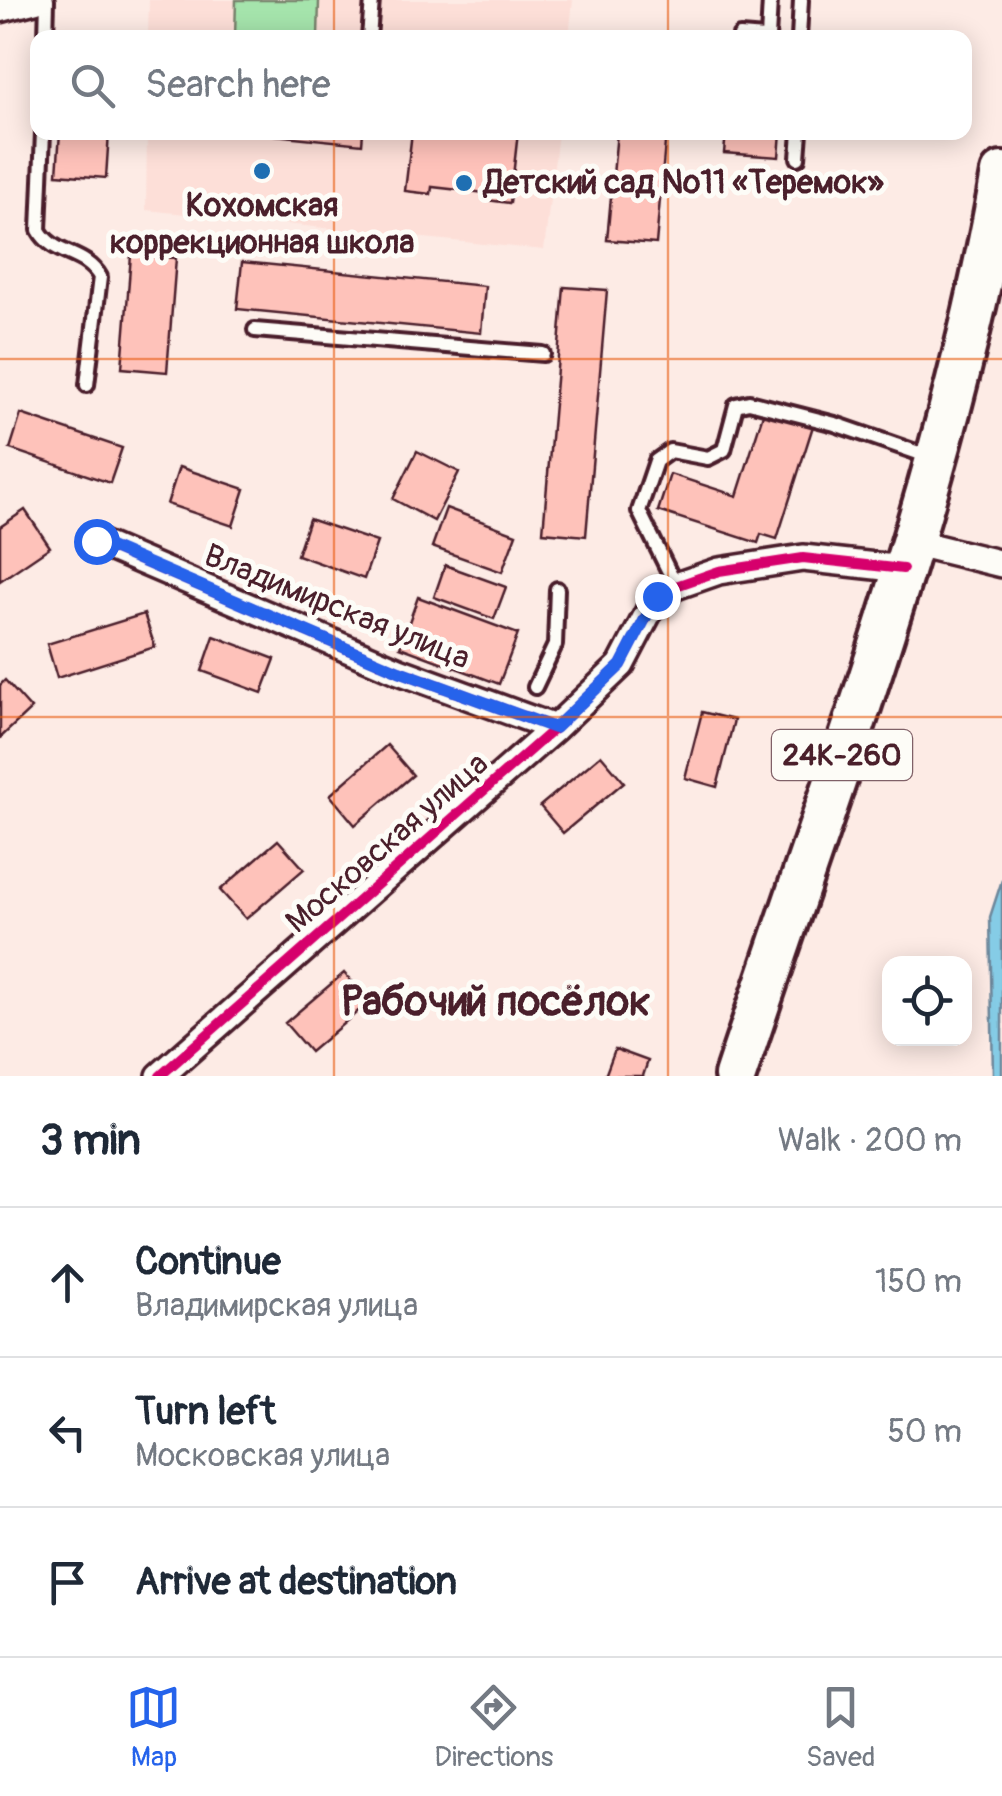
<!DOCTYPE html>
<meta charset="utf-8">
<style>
:root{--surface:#fff;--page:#f2f2f3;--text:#1f2937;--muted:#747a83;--line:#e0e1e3;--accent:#2563eb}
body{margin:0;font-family:Pangolin,sans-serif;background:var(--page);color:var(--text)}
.controls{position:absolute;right:30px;bottom:30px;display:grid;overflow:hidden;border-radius:20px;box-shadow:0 5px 25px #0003}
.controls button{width:90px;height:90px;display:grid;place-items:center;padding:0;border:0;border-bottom:2px solid var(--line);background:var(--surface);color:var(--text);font:50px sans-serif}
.stop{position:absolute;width:30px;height:30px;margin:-22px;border:8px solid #2563eb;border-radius:50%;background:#fff}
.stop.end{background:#2563eb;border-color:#fff;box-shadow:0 2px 10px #0008}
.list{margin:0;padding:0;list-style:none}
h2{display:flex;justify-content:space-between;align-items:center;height:130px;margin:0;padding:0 40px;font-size:42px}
h2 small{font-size:32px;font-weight:400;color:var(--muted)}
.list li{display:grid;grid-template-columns:65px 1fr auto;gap:30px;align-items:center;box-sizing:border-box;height:150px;padding:0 40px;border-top:2px solid var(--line)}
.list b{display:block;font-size:38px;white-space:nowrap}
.list p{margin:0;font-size:32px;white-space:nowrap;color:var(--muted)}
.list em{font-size:32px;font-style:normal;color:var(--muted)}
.icon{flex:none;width:55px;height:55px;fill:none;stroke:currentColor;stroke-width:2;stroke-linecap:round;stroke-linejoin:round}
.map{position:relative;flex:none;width:1002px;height:1076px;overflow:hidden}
.search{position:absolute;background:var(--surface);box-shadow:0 5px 25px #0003;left:30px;right:30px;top:30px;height:110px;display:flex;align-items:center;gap:25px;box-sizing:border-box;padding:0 35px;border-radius:20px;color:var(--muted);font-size:38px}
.sheet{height:580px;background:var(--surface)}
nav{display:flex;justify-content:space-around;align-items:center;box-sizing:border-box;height:140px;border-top:2px solid var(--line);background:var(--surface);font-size:28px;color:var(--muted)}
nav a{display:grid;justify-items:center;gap:5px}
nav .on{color:var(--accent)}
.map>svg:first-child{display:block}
.built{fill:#fddfd8}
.green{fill:#a5e4ac;stroke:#78826c;stroke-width:2.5}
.water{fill:#85cce6;stroke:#6d879b;stroke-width:2.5}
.building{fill:#fec2ba;stroke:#4a1f2b;stroke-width:2.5}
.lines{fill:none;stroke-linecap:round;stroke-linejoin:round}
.service-casing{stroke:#4a1f2b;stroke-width:20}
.minor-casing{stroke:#4a1f2b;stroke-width:32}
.primary-casing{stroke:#4a1f2b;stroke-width:48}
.service{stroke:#fdfcf7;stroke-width:12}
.minor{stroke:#fdfcf7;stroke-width:25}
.primary{stroke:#fdfcf7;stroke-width:40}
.cycleway-casing{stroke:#fdfcf7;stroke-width:16}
.cycleway{stroke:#d6006c;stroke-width:10}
.route{stroke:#2563eb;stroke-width:12}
.grid{fill:none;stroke:#e8590c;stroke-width:2.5;stroke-opacity:0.55}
.poi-dot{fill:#1f6fb2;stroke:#fdfcf7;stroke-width:4}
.labels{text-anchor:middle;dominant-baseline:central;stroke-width:10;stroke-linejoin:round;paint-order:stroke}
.shield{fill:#fdfcf7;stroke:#806168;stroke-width:2.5}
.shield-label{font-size:30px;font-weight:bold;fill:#4a1f2b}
.poi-label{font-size:32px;font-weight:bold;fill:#4a1f2b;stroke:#fdfcf7;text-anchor:start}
.street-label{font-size:32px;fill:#4a1f2b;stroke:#fdfcf7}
.district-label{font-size:42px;font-weight:bold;fill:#4a1f2b;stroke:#fdfcf7}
</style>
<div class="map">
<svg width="1002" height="1076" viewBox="0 0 1002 1076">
<rect width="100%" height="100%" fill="#fdebe5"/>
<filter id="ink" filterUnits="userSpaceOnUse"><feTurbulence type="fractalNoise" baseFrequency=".01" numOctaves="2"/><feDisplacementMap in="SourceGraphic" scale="20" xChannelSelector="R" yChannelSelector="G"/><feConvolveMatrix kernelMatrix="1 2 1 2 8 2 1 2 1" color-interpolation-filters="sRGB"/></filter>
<g filter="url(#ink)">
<path class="built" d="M149,0H573L569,37L148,38Z
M147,133H558L544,250L146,210Z"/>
<path class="green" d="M236,0H319L318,37H235Z"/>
<path class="water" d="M1002,880V1076H993L990,917Z"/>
<path class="building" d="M60,132H109L106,178L57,174Z
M245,132H363L362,144Z
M412,132H518L510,203L486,200V193L432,187L431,194L405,191Z
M617,132H666L656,244L607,240Z
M726,132H781L779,157L724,153Z
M131,255L176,258L167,372L122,368Z
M242,262L485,286L481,333L237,309Z
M564,287L607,290L586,536L543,532Z
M764,411L813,426L777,539L761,534L758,543L658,511L670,474L737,496Z
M21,414L122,448L110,483L10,449Z
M417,451L459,472L434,521L393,499Z
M179,467L245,489L233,526L167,504Z
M446,508L516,534L502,572L432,547Z
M25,510L50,547L0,581V527Z
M309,519L377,542L364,579L297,555Z
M445,565L506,587L494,619L434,597Z
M418,597L518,634L499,684L400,647Z
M144,614L155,647L57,678L47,644Z
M214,636L275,659L262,693L202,671Z
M5,680L31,709L0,738V685Z
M702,712L734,720L717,787L685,778Z
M387,745L413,775L355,825L330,795Z
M601,755L624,782L563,833L540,806Z
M278,840L304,869L246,919L220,890Z
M344,973L369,1002L310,1052L285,1023Z
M615,1049L648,1061L643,1076H605Z"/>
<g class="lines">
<g class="service-casing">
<path id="service" d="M740,36L765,38
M46,38L47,0
M369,38L372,0
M768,38L770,0
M799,38L801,0
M43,132L39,230C54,257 84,250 100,277L87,385
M798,158L800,132
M255,330L543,354
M676,586L639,511L656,461L670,451L708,458L724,450L736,405L749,402L835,424L933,458
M535,687L555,645L557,589"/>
</g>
<g class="minor-casing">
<path id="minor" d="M0,9L35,0
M95,541L399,671L555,728
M912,542L1002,564
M160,1076L555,728L621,665L657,596L676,586L719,571L803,558L903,569"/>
</g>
<g class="primary-casing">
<path id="primary" d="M735,1076C833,781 949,479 1002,173"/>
</g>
<use href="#service" class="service"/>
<use href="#minor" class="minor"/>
<use href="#primary" class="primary"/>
<g class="cycleway-casing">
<path id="cycleway" d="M95,541L399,671L555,728
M160,1076L555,728L621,665L657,596L676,586L719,571L803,558L903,569"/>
</g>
<use href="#cycleway" class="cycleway"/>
</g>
</g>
<g class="lines" filter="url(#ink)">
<path class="route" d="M96,541L399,671L555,728L621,665L657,596"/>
</g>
<path class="grid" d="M334,0V38M668,0V38M334,132V1076M668,132V1076M0,359H1002M0,717H1002"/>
<g class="poi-dot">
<circle cx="262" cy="171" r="10"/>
<circle cx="464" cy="183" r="10"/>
</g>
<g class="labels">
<rect class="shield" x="772" y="730" width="140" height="50" rx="8"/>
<g class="shield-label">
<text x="842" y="755">24К-260</text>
</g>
<g class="poi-label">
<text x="484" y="183">Детский сад №11 «Теремок»</text>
<text x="262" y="206" text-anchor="middle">Кохомская<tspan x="262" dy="37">коррекционная школа</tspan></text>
</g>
<g class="street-label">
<text transform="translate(337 607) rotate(22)">Владимирская улица</text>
<text transform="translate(387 843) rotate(-41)">Московская улица</text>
</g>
<g class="district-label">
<text x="496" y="1002">Рабочий посёлок</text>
</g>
</g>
</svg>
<div class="controls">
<button><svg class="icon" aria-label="locate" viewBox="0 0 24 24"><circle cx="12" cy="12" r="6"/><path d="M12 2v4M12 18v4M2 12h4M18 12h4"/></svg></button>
</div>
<div class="stop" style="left:96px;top:541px"></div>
<div class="stop end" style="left:657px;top:596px"></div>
<div class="search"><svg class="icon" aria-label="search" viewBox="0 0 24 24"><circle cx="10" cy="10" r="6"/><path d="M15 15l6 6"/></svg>Search here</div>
</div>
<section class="sheet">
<h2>3 min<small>Walk · 200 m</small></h2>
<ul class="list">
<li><svg class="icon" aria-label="ahead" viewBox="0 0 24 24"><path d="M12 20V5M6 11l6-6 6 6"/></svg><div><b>Continue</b><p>Владимирская улица</p></div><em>150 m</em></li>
<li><svg class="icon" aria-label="left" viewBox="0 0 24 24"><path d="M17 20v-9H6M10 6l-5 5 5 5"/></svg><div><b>Turn left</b><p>Московская улица</p></div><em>50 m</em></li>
<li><svg class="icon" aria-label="arrive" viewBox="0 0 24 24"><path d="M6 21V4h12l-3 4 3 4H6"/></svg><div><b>Arrive at destination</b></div></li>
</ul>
</section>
<nav>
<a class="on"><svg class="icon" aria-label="map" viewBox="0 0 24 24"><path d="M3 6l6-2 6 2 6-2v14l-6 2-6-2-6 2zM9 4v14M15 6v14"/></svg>Map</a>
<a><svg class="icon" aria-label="directions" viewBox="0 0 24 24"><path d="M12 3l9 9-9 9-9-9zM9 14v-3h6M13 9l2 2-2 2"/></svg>Directions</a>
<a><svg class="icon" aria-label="saved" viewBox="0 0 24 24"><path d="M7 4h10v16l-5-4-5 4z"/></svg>Saved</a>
</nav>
